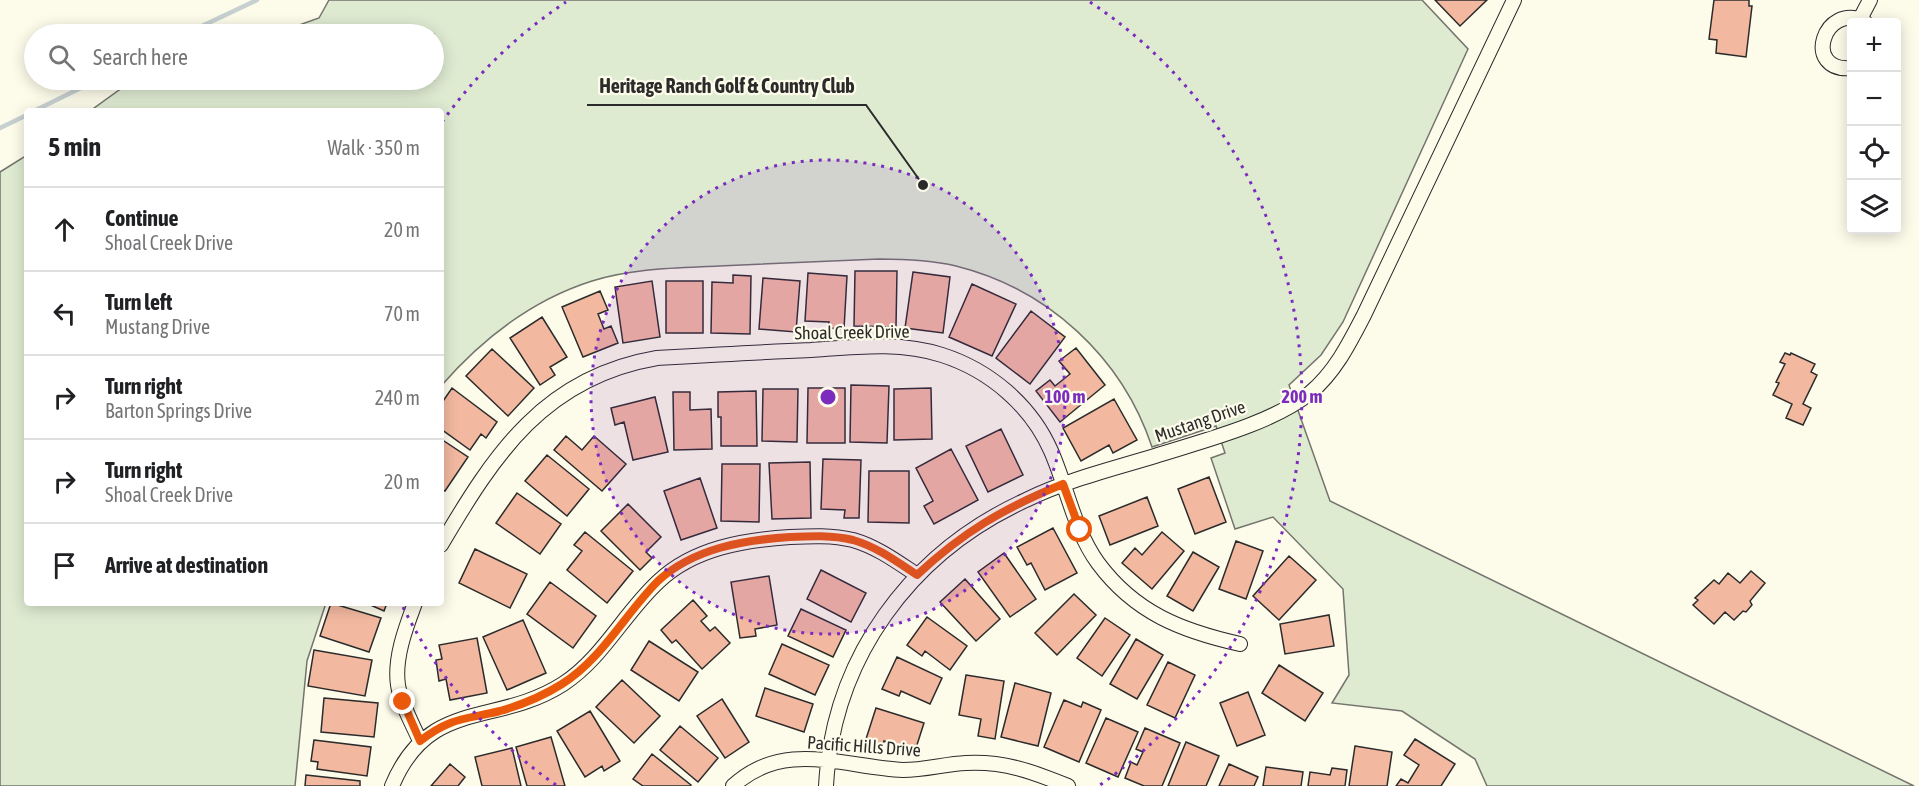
<!DOCTYPE html>
<meta charset="utf-8">
<style>
:root{--surface:#fff;--page:#f2f2f2;--text:#202124;--muted:#757577;--line:#e0e0e0}
body{margin:0;font-family:"Asap Condensed",sans-serif;background:var(--page);color:var(--text)}
.controls{position:absolute;right:18px;top:18px;display:grid;overflow:hidden;border-radius:6px;box-shadow:0 3px 15px #0003}
.controls button{width:54px;height:54px;display:grid;place-items:center;padding:0;border:0;border-bottom:2px solid var(--line);background:var(--surface);color:var(--text);font:30px sans-serif}
.stop{position:absolute;width:18px;height:18px;margin:-14px;border:4px solid #ea580c;border-radius:50%;background:#fff}
.stop.end{background:#ea580c;border-color:#fff;box-shadow:0 2px 6px #0008}
.list{margin:0;padding:0;list-style:none}
h2{display:flex;justify-content:space-between;align-items:center;height:78px;margin:0;padding:0 24px;font-size:26px}
h2 small{font-size:20px;font-weight:400;color:var(--muted)}
.list li{display:grid;grid-template-columns:39px 1fr auto;gap:18px;align-items:center;box-sizing:border-box;height:84px;padding:0 24px;border-top:2px solid var(--line)}
.list b{display:block;font-size:22px;white-space:nowrap}
.list p{margin:0;font-size:20px;white-space:nowrap;color:var(--muted)}
.list em{font-size:20px;font-style:normal;color:var(--muted)}
.icon{flex:none;width:33px;height:33px;fill:none;stroke:currentColor;stroke-width:2;stroke-linecap:round;stroke-linejoin:round}
.map{position:relative;flex:none;width:1919px;height:786px;overflow:hidden}
.search{position:absolute;background:var(--surface);box-shadow:0 3px 15px #0003;left:24px;top:24px;width:420px;height:66px;display:flex;align-items:center;gap:15px;box-sizing:border-box;padding:0 21px;border-radius:33px;color:var(--muted);font-size:22px}
.panel{position:absolute;background:var(--surface);box-shadow:0 3px 15px #0003;left:24px;top:108px;width:420px;height:498px;border-radius:6px}
.map>svg:first-child{display:block}
.green{fill:#deebd1;stroke:#74746e;stroke-width:1.5}
.lines{fill:none;stroke-linecap:round;stroke-linejoin:round}
.stream{stroke:#c7d0d0;stroke-width:4.5}
.building{fill:#f2b8a0;stroke:#2b2b2b;stroke-width:1.5}
.street-casing{stroke:#2b2b2b;stroke-width:16}
.street{stroke:#fdfbea;stroke-width:14}
.route{stroke:#ea580c;stroke-width:8}
.ring{fill:none;stroke:#7b2cbf;stroke-width:3;stroke-dasharray:3 6}
.labels{text-anchor:middle;dominant-baseline:central;stroke-width:4.5;stroke-linejoin:round;paint-order:stroke}
.street-label{font-size:18px;fill:#2b2b2b;stroke:#fdfbea}
.centre{fill:#7b2cbf;stroke:#fdfbea;stroke-width:3}
.ring-label{font-size:18px;text-anchor:middle;font-weight:bold;fill:#7b2cbf;stroke:#fdfbea;stroke-width:4.5;stroke-linejoin:round;paint-order:stroke}
.leader{fill:none;stroke:#2b2b2b;stroke-width:2}
.callout-dot{fill:#2b2b2b;stroke:#fdfbea;stroke-width:2}
.callout-label{font-size:20px;text-anchor:middle;font-weight:bold;fill:#2b2b2b;stroke:#fdfbea;stroke-width:4.5;stroke-linejoin:round;paint-order:stroke}
</style>
<div class="map">
<svg width="1919" height="786" viewBox="0 0 1919 786">
<rect width="100%" height="100%" fill="#fdfbea"/>
<path class="green" d="M329,0H1422L1468,49L1343,322L1321,355L1289,385L1330,501L1914,786H1487L1475,759L1402,711L1332,703L1349,675L1343,589L1273,517L1235,529L1211,458L1225,453L1216,426L1152,447C1122,357 1048,289 956,266C931,260 904,259 879,259C825,261 772,264 719,266C677,268 633,268 592,281C532,300 482,339 441,386V111H90L122,88L146,80H434V34H274L319,18Z
M27,155V603H326L307,661L295,786H0V172Z"/>
<g class="lines">
<path class="stream" d="M185,34L257,0
M34,111L97,80
M0,128L27,115"/>
</g>
<path class="building" d="M1435,0H1487L1460,26Z
M1714,0H1749V6H1752L1746,57L1716,53L1717,40L1709,39Z
M855,271H897L896,327L854,326Z
M913,272L950,277L943,333L905,328Z
M808,273L847,276L844,329L828,328L829,322L805,321Z
M733,275L751,276L750,334L711,333L712,282L733,283Z
M763,278L800,281L796,332L759,329Z
M652,281L660,337L623,343L615,287Z
M666,281H703V333H666Z
M972,284L1016,304L992,356L949,337Z
M600,291L608,310L598,314L604,329L611,326L618,343L583,357L562,307Z
M1031,311L1065,337L1030,384L996,358Z
M542,317L567,357L550,367L555,375L540,385L510,338Z
M1076,348L1105,385L1060,422L1036,391L1050,380L1055,386L1070,374L1059,361Z
M492,349L534,388L508,416L466,376Z
M1785,353L1790,355L1791,353L1815,364L1811,372L1817,375L1803,404L1811,408L1803,425L1786,418L1792,404L1773,395L1779,383L1776,382L1785,364L1780,362Z
M851,385L889,386L887,443L850,442Z
M452,388L497,422L486,438L481,434L470,450L441,429V404Z
M808,388H845V443H807Z
M931,388L932,439L894,440V389Z
M763,389H798L797,442L762,441Z
M756,391L757,446H721V417H718V392Z
M673,392H690V410L711,409L712,449L674,450Z
M655,397L668,452L633,460L624,422L615,425L611,408Z
M1114,399L1137,440L1113,453L1109,445L1081,461L1063,428Z
M1001,429L1023,475L988,492L966,446Z
M566,436L582,450L594,436L626,464L602,491L554,450Z
M441,439L468,457L445,491L441,489Z
M951,449L978,500L934,524L924,506L933,501L916,468Z
M547,455L589,489L567,516L525,481Z
M823,459L861,460L859,518H844L845,510L821,509Z
M810,462L811,518L772,519L769,463Z
M722,464H760L759,522L721,521Z
M869,471H909V523L868,522Z
M1209,477L1226,522L1195,534L1178,489Z
M700,478L717,528L681,540L664,491Z
M517,493L561,524L540,554L496,523Z
M1147,497L1158,526L1110,545L1099,516Z
M628,504L661,537L646,552L652,558L640,570L601,531Z
M1053,528L1077,573L1045,590L1031,563L1027,565L1017,547Z
M585,532L633,571L607,603L567,570L582,551L574,545Z
M1162,532L1184,551L1152,589L1122,563L1135,548L1142,555Z
M1236,541L1263,551L1246,599L1219,589Z
M475,549L527,574L510,608L459,583Z
M1193,552L1219,567L1193,611L1167,596Z
M1004,553L1036,599L1010,617L978,572Z
M1289,556L1316,580L1279,620L1253,596Z
M821,570L866,593L851,622L807,599Z
M1751,571L1765,583L1750,601L1752,605L1746,612L1743,611L1734,620L1725,612L1714,624L1693,605L1698,600L1695,598L1714,580L1719,584L1728,573L1740,583Z
M769,576L777,625L755,629L756,636L740,638L731,582Z
M965,579L1000,619L976,641L940,602Z
M550,582L596,616L573,648L527,614Z
M1074,594L1096,615L1057,655L1035,633Z
M693,600L707,616L701,621L710,631L715,627L730,643L702,669L676,640L672,643L661,630Z
M331,603L381,618L369,652L320,636Z
M366,603H387L384,611Z
M801,609L846,630L833,657L788,636Z
M1329,615L1334,646L1285,654L1280,624Z
M927,617L967,646L950,670L925,651L922,656L907,645Z
M1105,618L1130,635L1102,676L1077,658Z
M523,620L546,673L507,690L483,637Z
M477,638L487,693L450,700L446,679L439,681L436,660L442,659L439,645Z
M1136,639L1163,655L1137,699L1110,684Z
M649,641L698,672L679,701L631,670Z
M782,644L829,665L815,695L769,674Z
M314,650L372,660L365,696L308,686Z
M897,657L942,678L930,704L901,691L899,696L882,689Z
M1168,662L1195,675L1175,718L1147,705Z
M1279,665L1323,693L1305,721L1262,693Z
M966,675L1004,681L995,739L978,736L981,719L959,715Z
M622,680L660,716L634,743L596,707Z
M1015,683L1051,693L1038,746L1001,737Z
M765,688L813,704L804,732L756,716Z
M1248,692L1265,735L1237,746L1220,703Z
M324,698L378,703L374,737L321,732Z
M722,699L749,742L725,758L697,716Z
M1064,700L1081,707L1083,702L1101,710L1079,762L1044,747Z
M876,708L924,723L915,751L884,741L882,748L865,742Z
M590,711L620,761L604,771L602,766L585,777L557,731Z
M1106,718L1138,732L1118,777L1086,763Z
M680,726L718,758L698,782L660,750Z
M1145,728L1180,743L1162,786H1144L1125,778L1131,762L1137,765L1143,752L1136,749Z
M551,737L565,786H527L516,747Z
M1415,739L1455,764L1441,786H1396L1401,779L1408,783L1419,765L1404,755Z
M314,740L371,747L367,776L317,769L318,762L311,761Z
M1186,742L1219,756L1206,786H1168Z
M1355,746L1392,752L1387,786H1349Z
M512,748L521,786H482L475,757Z
M652,754L691,785L690,786H643L633,779Z
M450,764L465,777L458,786H431Z
M1229,764L1258,777L1254,786H1219Z
M1266,767L1303,772L1301,786H1263Z
M1332,768L1347,770L1345,786H1308L1310,772L1330,775Z
M306,775L360,781V786H305Z"/>
<g class="lines">
<g class="street-casing">
<path id="street" d="M1860,19L1870,0
M1852,68C1801,73 1824,0 1865,22
M441,545C495,453 545,377 657,358C709,355 760,352 811,350C854,347 900,341 942,355C989,370 1031,405 1051,451C1067,487 1074,530 1098,563C1135,613 1182,631 1240,644
M415,603C406,627 394,658 398,685C401,704 412,723 420,741
M392,786C429,697 496,727 563,684C603,658 624,613 659,581C694,548 744,540 790,537C811,536 832,535 853,540C877,547 896,561 917,575
M733,786C784,739 843,767 903,770C925,770 945,764 966,763C1005,761 1033,772 1068,786
M826,786C833,658 910,553 1026,500C1067,480 1112,469 1155,456C1202,441 1271,424 1310,393C1335,372 1349,344 1364,315L1514,0"/>
</g>
<use href="#street" class="street"/>
</g>
<g class="lines">
<path class="route" d="M403,702L420,741C451,717 464,720 500,711C521,705 543,696 562,684C602,659 625,614 658,581C694,548 744,540 790,537C811,536 832,535 853,540C877,547 896,561 917,575C963,532 1004,508 1063,484L1080,530"/>
</g>
<circle cx="828" cy="397" r="237" fill="#7b2cbf" fill-opacity=".12"/>
<g class="ring">
<circle cx="828" cy="397" r="237"/>
<path d="M556 785A474 474 0 0 1 402 605M442 122A474 474 0 0 1 566 2M1090 2A474 474 0 0 1 1100 785"/>
</g>
<g class="labels">
<g class="street-label">
<text transform="translate(852 332) rotate(-1)">Shoal Creek Drive</text>
<text transform="translate(1200 421) rotate(-19)">Mustang Drive</text>
<text transform="translate(864 746) rotate(4)">Pacific Hills Drive</text>
</g>
</g>
<circle cx="828" cy="397" r="9" class="centre"/>
<g class="ring-label">
<text x="1065" y="403">100 m</text>
<text x="1302" y="403">200 m</text>
</g>
<path class="leader" d="M923 185L866 105H587"/>
<circle class="callout-dot" cx="923" cy="185" r="6"/>
<g class="callout-label">
<text x="727" y="93">Heritage Ranch Golf &amp; Country Club</text>
</g>
</svg>
<div class="controls">
<button>+</button>
<button>−</button>
<button><svg class="icon" aria-label="locate" viewBox="0 0 24 24"><circle cx="12" cy="12" r="6"/><path d="M12 2v4M12 18v4M2 12h4M18 12h4"/></svg></button>
<button><svg class="icon" aria-label="layers" viewBox="0 0 24 24"><path d="M12 4l9 5-9 5-9-5zM3 14l9 5 9-5"/></svg></button>
</div>
<div class="stop" style="left:1080px;top:530px"></div>
<div class="stop end" style="left:403px;top:702px"></div>
<div class="search"><svg class="icon" aria-label="search" viewBox="0 0 24 24"><circle cx="10" cy="10" r="6"/><path d="M15 15l6 6"/></svg>Search here</div>
<section class="panel">
<h2>5 min<small>Walk · 350 m</small></h2>
<ul class="list">
<li><svg class="icon" aria-label="ahead" viewBox="0 0 24 24"><path d="M12 20V5M6 11l6-6 6 6"/></svg><div><b>Continue</b><p>Shoal Creek Drive</p></div><em>20 m</em></li>
<li><svg class="icon" aria-label="left" viewBox="0 0 24 24"><path d="M17 20v-9H6M10 6l-5 5 5 5"/></svg><div><b>Turn left</b><p>Mustang Drive</p></div><em>70 m</em></li>
<li><svg class="icon" aria-label="right" viewBox="0 0 24 24"><path d="M7 20v-9h11M14 6l5 5-5 5"/></svg><div><b>Turn right</b><p>Barton Springs Drive</p></div><em>240 m</em></li>
<li><svg class="icon" aria-label="right" viewBox="0 0 24 24"><path d="M7 20v-9h11M14 6l5 5-5 5"/></svg><div><b>Turn right</b><p>Shoal Creek Drive</p></div><em>20 m</em></li>
<li><svg class="icon" aria-label="arrive" viewBox="0 0 24 24"><path d="M6 21V4h12l-3 4 3 4H6"/></svg><div><b>Arrive at destination</b></div></li>
</ul>
</section>
</div>
